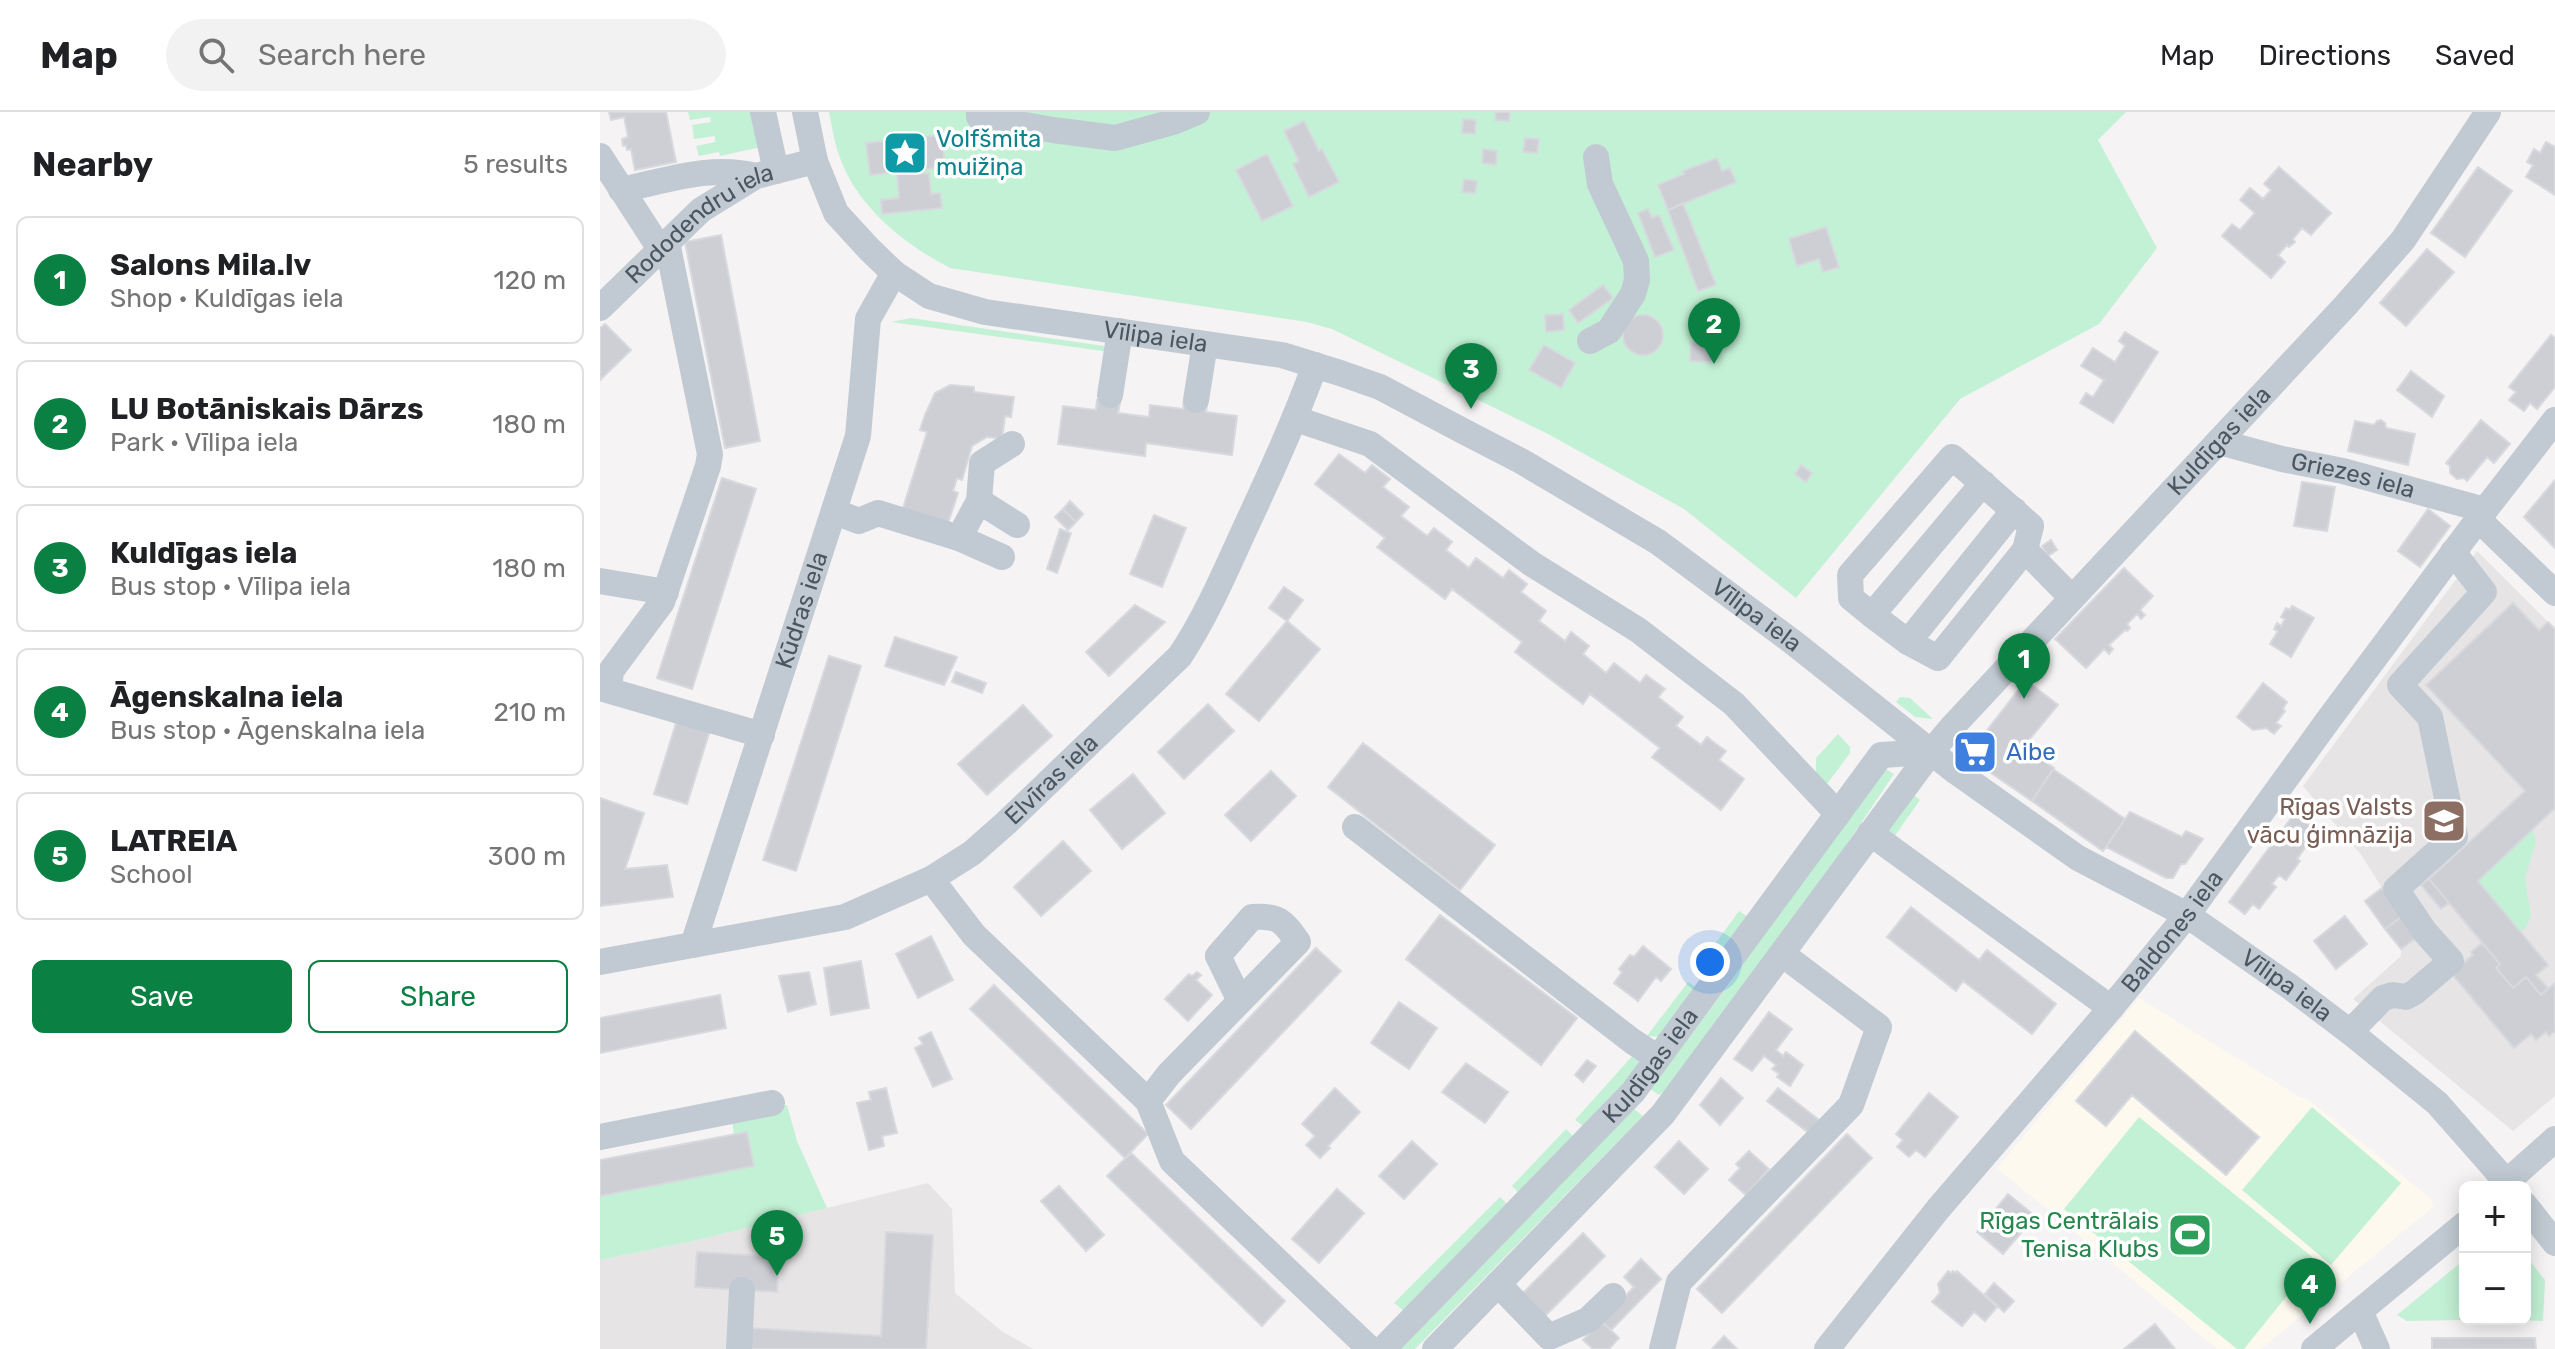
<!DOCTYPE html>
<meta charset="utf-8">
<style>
:root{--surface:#fff;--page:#f2f2f2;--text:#202124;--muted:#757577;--line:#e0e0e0;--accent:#0b8043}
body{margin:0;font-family:Rubik,sans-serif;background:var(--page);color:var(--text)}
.controls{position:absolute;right:24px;bottom:24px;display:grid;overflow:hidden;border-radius:12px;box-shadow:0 4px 20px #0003}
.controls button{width:72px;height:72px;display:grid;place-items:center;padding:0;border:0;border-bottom:2px solid var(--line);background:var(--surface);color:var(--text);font:40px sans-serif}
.you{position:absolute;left:1110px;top:850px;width:28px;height:28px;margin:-20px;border:6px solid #fff;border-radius:50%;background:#1a73e8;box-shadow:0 0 0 12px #1a73e833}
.badge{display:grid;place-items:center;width:52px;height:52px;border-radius:50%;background:var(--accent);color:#fff;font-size:26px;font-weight:700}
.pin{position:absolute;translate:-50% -66px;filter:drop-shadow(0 2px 4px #0008)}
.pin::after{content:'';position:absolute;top:42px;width:28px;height:24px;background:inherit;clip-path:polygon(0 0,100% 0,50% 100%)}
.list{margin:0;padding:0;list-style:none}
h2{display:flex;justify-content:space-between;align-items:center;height:104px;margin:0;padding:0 32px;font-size:34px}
h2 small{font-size:26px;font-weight:400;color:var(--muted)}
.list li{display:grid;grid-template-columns:52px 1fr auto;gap:24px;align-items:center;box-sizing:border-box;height:128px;margin:0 16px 16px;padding:0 16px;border:2px solid var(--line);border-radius:12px}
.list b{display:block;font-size:30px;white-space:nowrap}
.list p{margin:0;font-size:26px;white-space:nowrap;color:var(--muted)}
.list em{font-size:26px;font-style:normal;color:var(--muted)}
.actions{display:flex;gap:16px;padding:24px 32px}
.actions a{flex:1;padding:18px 0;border:2px solid var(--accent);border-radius:12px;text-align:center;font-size:28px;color:var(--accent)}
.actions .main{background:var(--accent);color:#fff}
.icon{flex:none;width:44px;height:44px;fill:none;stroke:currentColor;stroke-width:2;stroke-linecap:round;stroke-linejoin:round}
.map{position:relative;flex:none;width:1955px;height:1237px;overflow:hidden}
header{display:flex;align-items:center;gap:48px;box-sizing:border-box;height:112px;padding:0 40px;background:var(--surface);border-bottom:2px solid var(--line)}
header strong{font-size:38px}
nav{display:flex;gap:44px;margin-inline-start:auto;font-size:28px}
.search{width:560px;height:72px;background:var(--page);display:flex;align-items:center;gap:20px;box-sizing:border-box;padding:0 28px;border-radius:44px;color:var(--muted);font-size:30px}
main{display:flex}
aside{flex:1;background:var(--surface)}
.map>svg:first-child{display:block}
.commercial{fill:#fdf9ef}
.education{fill:#e6e4e5}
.green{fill:#c3f1d5}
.building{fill:#cdcfd5;stroke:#d7d9de;stroke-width:2}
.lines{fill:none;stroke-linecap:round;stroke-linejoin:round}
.minor{stroke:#c1cad2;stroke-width:26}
.labels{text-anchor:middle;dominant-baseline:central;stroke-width:7;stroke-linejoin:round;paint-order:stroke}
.culture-label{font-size:24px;fill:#0d838f;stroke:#fff;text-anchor:start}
.street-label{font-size:24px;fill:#4a5661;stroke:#fff}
.shop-label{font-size:24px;fill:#366cbe;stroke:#fff;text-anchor:start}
.education-label{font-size:24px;fill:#785e54;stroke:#fff;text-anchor:end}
.leisure-label{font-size:24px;fill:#27864d;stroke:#fff;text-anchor:end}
</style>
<header>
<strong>Map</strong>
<div class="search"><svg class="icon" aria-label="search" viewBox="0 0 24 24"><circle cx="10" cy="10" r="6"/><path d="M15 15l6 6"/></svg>Search here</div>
<nav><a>Map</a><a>Directions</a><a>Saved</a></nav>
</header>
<main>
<aside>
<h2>Nearby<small>5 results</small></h2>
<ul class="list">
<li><span class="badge">1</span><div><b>Salons Mila.lv</b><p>Shop · Kuldīgas iela</p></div><em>120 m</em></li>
<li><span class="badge">2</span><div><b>LU Botāniskais Dārzs</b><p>Park · Vīlipa iela</p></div><em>180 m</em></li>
<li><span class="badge">3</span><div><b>Kuldīgas iela</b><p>Bus stop · Vīlipa iela</p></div><em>180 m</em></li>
<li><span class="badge">4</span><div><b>Āgenskalna iela</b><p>Bus stop · Āgenskalna iela</p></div><em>210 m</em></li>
<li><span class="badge">5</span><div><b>LATREIA</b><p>School</p></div><em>300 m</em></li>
</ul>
<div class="actions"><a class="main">Save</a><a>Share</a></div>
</aside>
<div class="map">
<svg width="1955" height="1237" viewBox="0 0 1955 1237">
<rect width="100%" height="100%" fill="#f5f3f3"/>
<path class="commercial" d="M1539,886L1700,985L1706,986L1828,1084L1834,1094L1661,1237H1617L1397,1056Z"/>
<path class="education" d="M1877,439L1955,517V984L1913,1019L1753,887L1801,844V837L1818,823L1782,776L1762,744L1703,674Z
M328,1071L352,1097L355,1181L403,1220L433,1237H0V1148L89,1130Z"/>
<path class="green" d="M88,0H154L161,35L120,44L119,40L99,44L96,34L115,30V24L94,27L92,13L111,10L110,5L90,8Z
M229,0H1526L1498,28L1557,136L1499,212L1360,287L1196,486L1084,397L948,322L732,217L707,210L350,156C304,132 256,94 239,43C234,29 232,14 229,0Z
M311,206L511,235L510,240L291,210Z
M1300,585L1310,586L1333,607L1315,605L1296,590Z
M1238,622L1250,635V641L1224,676L1216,666V646Z
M1284,656L1294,662L1224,766L1068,976L1059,983L1050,977L1121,883Z
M1312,682L1320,688L1294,725L1285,718Z
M1932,717L1936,730L1925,766L1931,803L1927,814L1920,820L1878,769Z
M1139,799L1148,805L1105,864L1097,857Z
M1088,870L1097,876L1063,925L1047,924Z
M1035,941L1041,947V952L985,1015L975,1008Z
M187,993L197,1029L227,1096L89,1130L0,1148V1084L134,1023L132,1009L137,1003Z
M1712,995L1801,1071L1731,1153L1642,1078Z
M1034,997L1043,1004L815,1237H800Z
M1539,1005L1716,1148L1644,1237H1637L1464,1097Z
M966,1017L974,1025L920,1082L912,1074Z
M900,1085L908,1093L804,1199L794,1191Z
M1925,1143L1945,1168L1943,1209L1889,1207H1925Z
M1859,1152L1861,1208L1807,1209L1797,1203Z"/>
<path class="building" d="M9,0H66L76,50L35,58L31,37L27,38L26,33L23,34L22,27L28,25L24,5L11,8Z
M896,0H910L909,9L895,8Z
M863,7L876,8L875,22L862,21Z
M704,9L719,39L722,37L739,70L709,85L693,52L699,49L684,19Z
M342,23L345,55L270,63L266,31Z
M925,26L939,27L937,41L923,40Z
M1946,30L1955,35V83L1926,65L1933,53L1927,50L1934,37L1940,41Z
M883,37L897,39L896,53L882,51Z
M667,42L693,94L662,109L636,58Z
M1117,46L1122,59L1130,56L1136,70L1068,98L1058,73L1084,62L1083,59Z
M1679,55L1731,101L1711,123L1702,116L1693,127L1695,130L1689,135L1687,133L1678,143L1685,150L1671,166L1622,124L1632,112L1640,118L1655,101L1640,88L1650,76L1663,87L1671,78L1664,72Z
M1878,55L1912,79L1865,145L1831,121Z
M318,58V62L329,61L331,82L340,81L342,96L282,102L281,88L299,86L297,60Z
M864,67L877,69L875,81L862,80Z
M1083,91L1116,173L1098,179L1068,98Z
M1048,97L1052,106L1059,103L1074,138L1055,145L1038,101Z
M1226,115L1239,155L1223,160L1219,147L1197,154L1189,127Z
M121,123L160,329L125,336L85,130Z
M1827,137L1854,160L1806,214L1780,191Z
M1003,173L1013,186L978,211L969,198Z
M963,202L964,218L946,220L945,203Z
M1023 223a20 20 0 1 1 40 0a20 20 0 1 1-40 0Z
M1096,203H1115V215H1096Z
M5,212L31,238L0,268V216Z
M1525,220L1558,240L1513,311L1480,291L1486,281L1493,285L1504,268L1481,254L1493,236L1515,250L1525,234L1519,229Z
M1951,223L1955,226V275L1937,297L1930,291L1924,299L1909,288L1916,280L1909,275Z
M1091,230L1115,231L1114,250L1090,249Z
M944,233L975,251L961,276L929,258Z
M1811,259L1844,284L1832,305L1797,278Z
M350,273L374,275V280L414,285L411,305L405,304L402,327L387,325L372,334L362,368L357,366L353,379L358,381L342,429L297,415L327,320L320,318L325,303L335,281Z
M584,287L607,290L606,300L637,304L632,343L546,331L545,344L458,332L463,294L496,298L497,288L520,291L518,301L549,305L550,293L583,297Z
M1781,308L1785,311L1786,316L1815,322L1808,353L1748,339L1755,309L1774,313L1777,309Z
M1881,308L1910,332L1894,351L1887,345L1867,369L1864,366L1857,367L1850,361V354L1846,351Z
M739,342L765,361L772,353L790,367L783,375L809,395L801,404L827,424L834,416L852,430L846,438L869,456L876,446L903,466L909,458L927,472L921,480L946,499L939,509L965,529L971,520L989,534L983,542L1006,561L1014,551L1040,571L1046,563L1065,577L1058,585L1083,605L1076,614L1101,633L1107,625L1116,632L1126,639L1119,648L1144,667L1121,698L1052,645L1060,636L990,582L983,592L915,540L922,530L852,477L845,487L777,435L785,426L715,372Z
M1201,353L1212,361L1206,370L1195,362Z
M122,366L156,377L92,577L57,566Z
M1955,368V436L1924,405Z
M1702,370L1735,375L1727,419L1694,414Z
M470,389L483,402L476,410L463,397Z
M463,397L476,410L468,418L455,405Z
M1828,397L1850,414L1820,455L1798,439Z
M554,403L586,416L562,475L530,462Z
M460,417L471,421L457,461L447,457Z
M1451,428L1457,438L1448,444L1442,434Z
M1524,456L1553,484L1540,498L1545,503L1541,507L1537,502L1527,512L1530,516L1527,519L1525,518L1509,533L1513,537L1509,542L1504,537L1486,556L1455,527Z
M684,475L703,488L687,509L669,496Z
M1913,491L1939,518L1948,510L1955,517V696L1878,769L1948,853L1936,863L1948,876L1941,883L1926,865L1913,876L1896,856L1900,852L1829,767L1925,679L1826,573Z
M535,493L565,510L509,564L486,540Z
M1692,494L1714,506L1691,545L1670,532L1678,519L1674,517L1677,511L1681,514L1685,507L1681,505L1686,496L1690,498Z
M687,509L720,537L659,609L626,582Z
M295,525L357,545L344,573L285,554Z
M229,544L261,554L196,759L163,748Z
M356,560L386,571L382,581L352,570Z
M1426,568L1458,593L1424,634L1434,645L1436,643L1454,656L1432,689L1372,648L1371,639Z
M1663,571L1687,590L1683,597L1685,599L1676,611L1681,614L1674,622L1666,616L1653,618L1637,605Z
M608,592L634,619L584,667L558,640Z
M423,593L452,624L387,683L358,652Z
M78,605L111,615L87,692L54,682Z
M763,631L895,733L860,778L728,675Z
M1453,657L1525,707L1503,739L1432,689Z
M671,659L696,684L651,729L625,703Z
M533,662L565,701L522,737L490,698Z
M0,686L44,701L25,757L67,753L73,785L0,794Z
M1530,700L1582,725L1586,719L1603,727L1585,752H1581L1573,766H1566L1506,735Z
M1695,701L1711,713L1708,717L1715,722L1697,747L1700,749L1686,768L1679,763L1672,772L1676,775L1659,797L1653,792L1645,802L1629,790Z
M463,729L491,759L441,804L414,775Z
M1829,767L1849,791L1841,797L1821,773Z
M1782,776L1802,804L1785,817L1765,789Z
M1311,795L1379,848L1387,838L1456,892L1432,922L1363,869L1356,879L1287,825Z
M840,803L977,906L941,953L806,847Z
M1745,804L1767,832L1736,857L1714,829Z
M1803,804L1819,824L1801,837L1785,817Z
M331,824L353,868L318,886L296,842Z
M1882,831L1900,852L1896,856L1913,876L1926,865L1941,883L1955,871V919L1949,924L1946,920L1936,928L1931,922L1914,936L1851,861L1873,843L1871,840Z
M1043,834L1071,857L1061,869L1056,865L1038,889L1014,871L1022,860L1019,857L1030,843L1034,845Z
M716,836L741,859L591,1017L566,993Z
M261,849L269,896L231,903L224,856Z
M209,860L216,892L188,900L179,864Z
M597,860L601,863L596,868L612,883L588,909L565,887L589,862L592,864Z
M394,873L548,1022L525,1046L370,897Z
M120,883L126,916L0,941V906Z
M799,890L837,916L809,957L771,931Z
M1169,900L1192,917L1176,938L1183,944L1186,940L1203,953L1190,974L1177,965L1179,962L1172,957L1176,953L1164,944L1152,959L1134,947Z
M1535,919L1659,1025L1626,1063L1532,983L1506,1014L1476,989Z
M331,920L352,967L333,975L315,936L323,932L319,926Z
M987,948L996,954L983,970L975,963Z
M866,951L908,980L885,1011L842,980Z
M1121,966L1143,986L1120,1013L1100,993Z
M286,976L297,1021L282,1024L284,1034L269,1038L257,991L271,988L269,980Z
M735,976L760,1000L728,1034L730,1036L720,1046L706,1033L715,1024L702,1012Z
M1178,976L1219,1008L1209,1021L1167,989Z
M1329,981L1358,1005L1325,1045L1316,1038L1309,1045L1297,1035L1303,1028L1296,1022Z
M147,1020L154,1054L0,1084V1048Z
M1247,1022L1272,1046L1122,1201L1097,1177Z
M812,1029L837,1052L804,1087L779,1064Z
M1079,1029L1108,1057L1084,1082L1055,1055Z
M1149,1039L1169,1057L1146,1083L1129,1068L1140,1056L1136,1052Z
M531,1041L685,1189L662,1214L507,1064Z
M459,1074L504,1123L486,1139L441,1089Z
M737,1077L764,1101L719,1151L692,1127Z
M1408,1082L1435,1104L1403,1142L1377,1120Z
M286,1120L333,1123L326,1237H147L149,1216L281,1224Z
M983,1121L1005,1144L945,1204L923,1181Z
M97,1140L179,1145L177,1180L95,1175Z
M1041,1147L1061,1167L1011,1218L1001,1209L1034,1175L1024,1165Z
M1348,1159L1351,1161L1353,1159L1356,1161L1357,1159L1397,1195L1385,1209L1374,1200L1362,1214L1332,1190L1340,1181L1338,1172Z
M1394,1171L1414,1189L1404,1200L1385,1182Z
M1001,1209L1019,1226L1009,1237H993L983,1228Z
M1555,1212L1575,1237H1524Z
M1124,1224L1137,1237H1112Z
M1832,1226H1935L1936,1237H1832Z"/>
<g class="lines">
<g class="minor">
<path d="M163,0L176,59"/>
<path id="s1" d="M205,0L215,49L236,101L269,137L294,161L329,184L385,200L682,243L740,261L780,275L863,319L921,349L1058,430L1194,531L1355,659L1478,746L1587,803L1689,874L1750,920L1837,991L1911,1075"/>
<path d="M379,0V5L453,18L515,26L573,10L597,0"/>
<path d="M0,44L60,137"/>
<path d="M21,78C65,69 111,52 156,64"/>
<path id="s2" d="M0,196L101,98L156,64L215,49"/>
<path d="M990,229L1009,219L1033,182L1037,168L1036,149L1000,72L996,45"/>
<path d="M510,283L520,219"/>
<path d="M596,288L605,232"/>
<path d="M696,307L770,332L932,452L1038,518L1134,592L1238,702"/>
<path id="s3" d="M1619,330L1682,347L1743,359L1885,398"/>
<path d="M1383,371L1272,503L1251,486L1250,463L1352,345C1379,368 1405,391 1431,414L1425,438L1472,486"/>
<path d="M379,389L417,413"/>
<path d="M235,400L259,409L278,401L359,426L402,445"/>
<path d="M1878,407L1955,481"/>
<path d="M359,426L379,389L382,351L412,332"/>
<path d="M0,469L66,480"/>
<path d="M1272,503L1308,530L1414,398"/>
<path d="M1308,530L1338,546L1425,438"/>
<path d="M0,576L162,623"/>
<path d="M9,577L11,559L62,490L108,354L110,342L67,130"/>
<path d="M755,715L1032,929L1058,946"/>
<path d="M1270,721L1511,896"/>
<path d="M331,767L374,823L548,989L572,1049L770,1237"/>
<path id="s4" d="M93,833L258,324L268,207L294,161"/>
<path id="s5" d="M0,850L245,805L331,767L372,741L406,711L580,544C605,506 623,465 642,423C668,367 694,311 715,253"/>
<path d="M1750,920L1783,886L1793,883L1806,885L1815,880L1851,849L1825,820L1796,777L1855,724L1830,605L1800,573L1884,480L1853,440"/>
<path d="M548,989L569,962L698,830C683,809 679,803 652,805L618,844L640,889"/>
<path d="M0,1025L172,991"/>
<path d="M1901,1075L1955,1027"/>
<path d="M1925,1093L1955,1131"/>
<path d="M898,1172L949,1225L988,1208L1013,1184"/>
<path d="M1760,1199L1777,1237"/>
<path d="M139,1237L142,1178"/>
<path id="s6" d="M783,1237L1033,980L1281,643L1331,640"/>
<path id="s7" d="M835,1237L1063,1002L1331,640L1352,615L1746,193L1803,128L1888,0"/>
<path d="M1062,1237L1079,1170L1251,993L1279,915L1182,842"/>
<path id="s8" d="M1227,1237L1338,1097L1511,896L1587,803L1729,607L1885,398L1955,308"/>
<path d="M1714,1237L1865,1112"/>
</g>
</g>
<defs>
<g id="sight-square" transform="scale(2.3)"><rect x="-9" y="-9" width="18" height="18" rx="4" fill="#0f9aa8" stroke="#fff"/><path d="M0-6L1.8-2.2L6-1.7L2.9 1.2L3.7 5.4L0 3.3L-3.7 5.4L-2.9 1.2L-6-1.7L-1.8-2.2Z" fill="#fff"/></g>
<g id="supermarket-square" transform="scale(2.3)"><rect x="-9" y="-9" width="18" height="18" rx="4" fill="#3f7fe0" stroke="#fff"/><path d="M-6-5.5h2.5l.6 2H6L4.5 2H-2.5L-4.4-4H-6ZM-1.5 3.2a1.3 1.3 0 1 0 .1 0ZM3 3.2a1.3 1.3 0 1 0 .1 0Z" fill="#fff"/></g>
<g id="school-square" transform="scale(2.3)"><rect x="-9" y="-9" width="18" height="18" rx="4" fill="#8d6e63" stroke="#fff"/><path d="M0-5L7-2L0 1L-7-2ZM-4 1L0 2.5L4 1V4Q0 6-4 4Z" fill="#fff"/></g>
<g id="stadium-square" transform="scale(2.3)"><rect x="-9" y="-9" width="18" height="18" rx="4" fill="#2e9e5b" stroke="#fff"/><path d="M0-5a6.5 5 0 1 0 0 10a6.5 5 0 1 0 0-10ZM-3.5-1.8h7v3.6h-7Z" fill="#fff"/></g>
</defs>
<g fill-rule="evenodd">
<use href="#sight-square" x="305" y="41"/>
<use href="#supermarket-square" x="1375" y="640"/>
<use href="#school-square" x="1844" y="709"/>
<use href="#stadium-square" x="1590" y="1123"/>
</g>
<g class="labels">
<g class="culture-label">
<text x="336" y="27">Volfšmita<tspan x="336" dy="28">muižiņa</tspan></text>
</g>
<g class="street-label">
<text stroke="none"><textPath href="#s2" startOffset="132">Rododendru iela</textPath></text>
<text stroke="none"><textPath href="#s1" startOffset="462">Vīlipa iela</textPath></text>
<text stroke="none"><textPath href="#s7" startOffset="1202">Kuldīgas iela</textPath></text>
<text stroke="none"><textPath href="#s3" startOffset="138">Griezes iela</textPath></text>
<text stroke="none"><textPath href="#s4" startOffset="352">Kūdras iela</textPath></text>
<text stroke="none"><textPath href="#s1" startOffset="1134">Vīlipa iela</textPath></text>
<text stroke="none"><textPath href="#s5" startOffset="500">Elvīras iela</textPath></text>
<text stroke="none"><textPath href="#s8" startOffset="542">Baldones iela</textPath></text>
<text stroke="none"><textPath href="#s1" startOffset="1782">Vīlipa iela</textPath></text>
<text stroke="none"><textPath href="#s6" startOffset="390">Kuldīgas iela</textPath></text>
</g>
<g class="shop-label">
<text x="1406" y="640">Aibe</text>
</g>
<g class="education-label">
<text x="1813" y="695">Rīgas Valsts<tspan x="1813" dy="28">vācu ģimnāzija</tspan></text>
</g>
<g class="leisure-label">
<text x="1559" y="1109">Rīgas Centrālais<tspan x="1559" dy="28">Tenisa Klubs</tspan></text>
</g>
</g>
</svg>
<div class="controls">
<button>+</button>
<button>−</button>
</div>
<div class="you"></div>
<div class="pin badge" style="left:1424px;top:587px">1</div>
<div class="pin badge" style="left:1114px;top:252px">2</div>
<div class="pin badge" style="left:871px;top:297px">3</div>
<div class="pin badge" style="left:1710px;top:1212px">4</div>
<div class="pin badge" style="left:177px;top:1164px">5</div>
</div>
</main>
